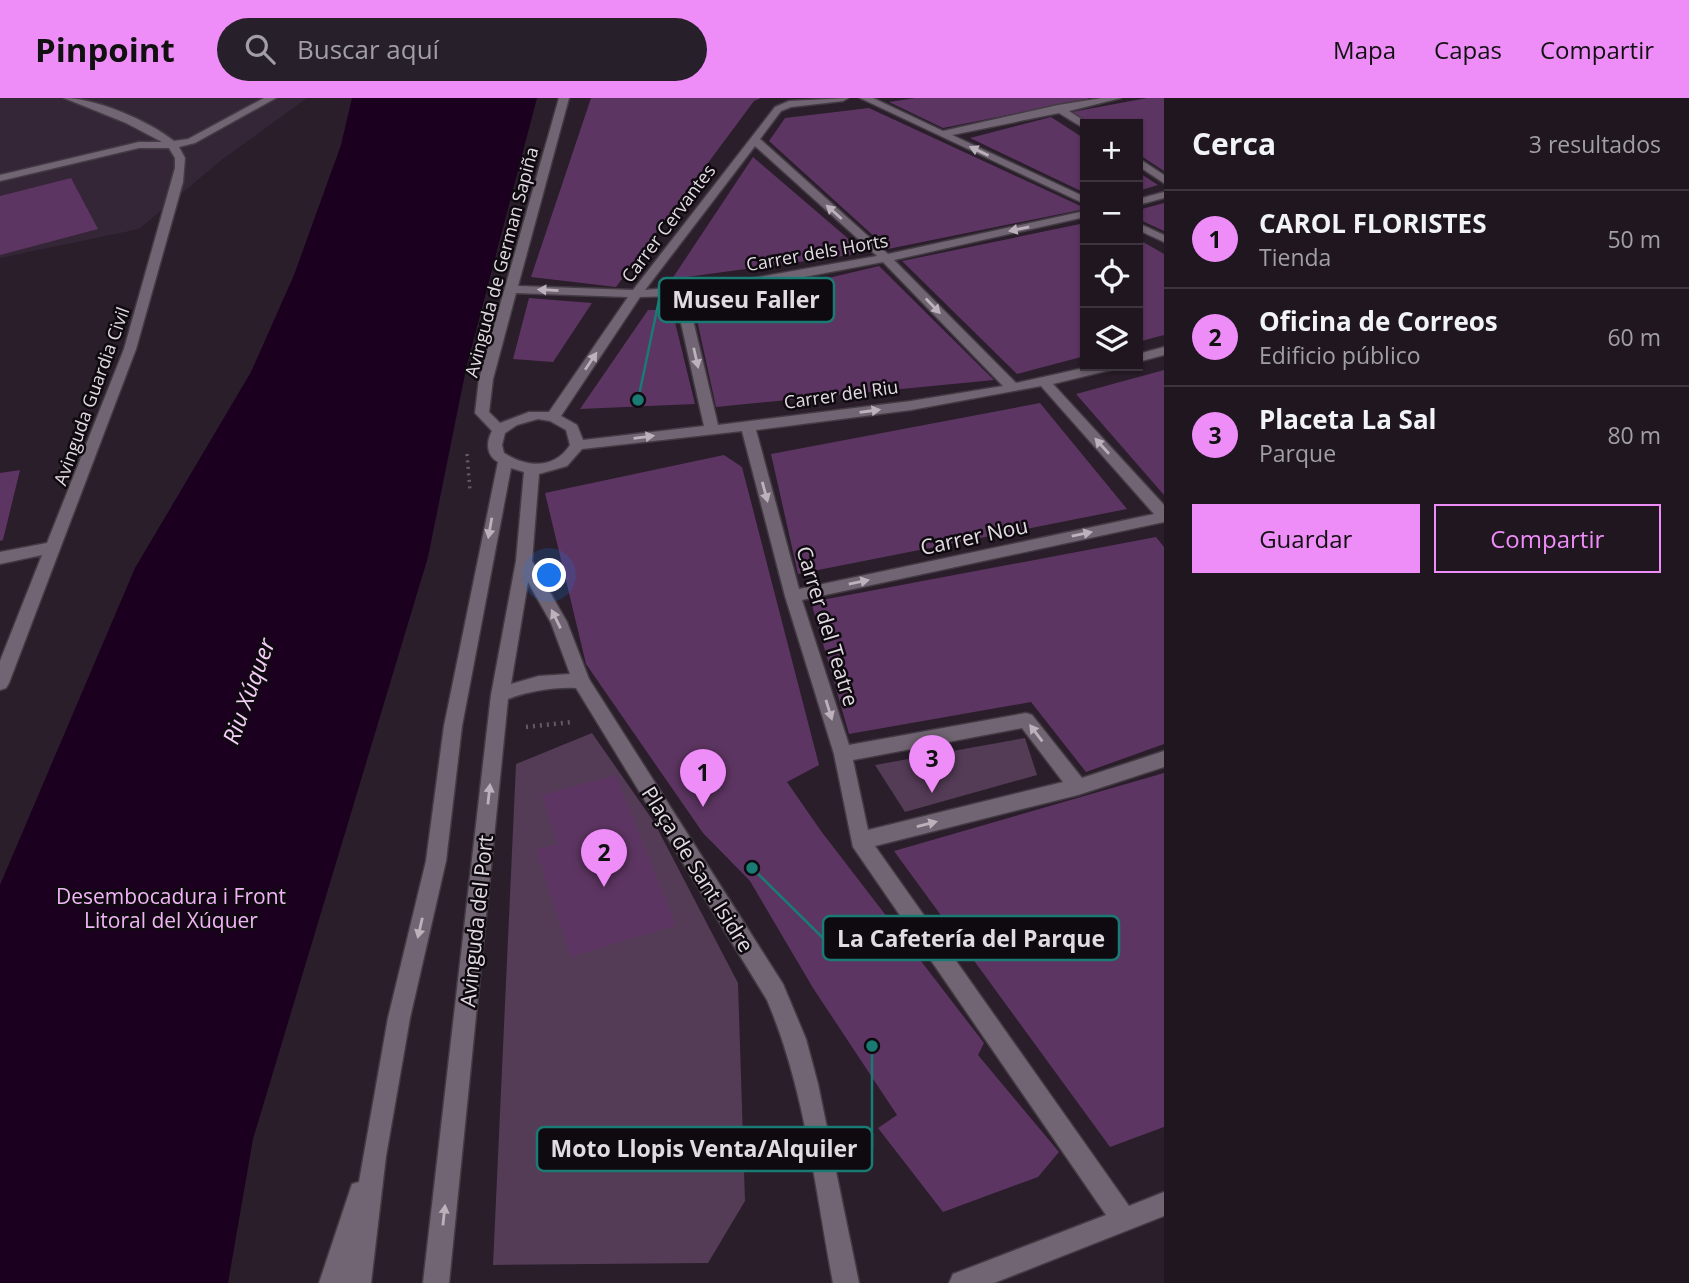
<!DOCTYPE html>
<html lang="es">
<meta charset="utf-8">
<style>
:root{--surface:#1f1620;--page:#271f29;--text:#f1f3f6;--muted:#a19fa5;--line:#3c353e;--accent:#ee8cf8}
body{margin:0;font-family:"Open Sans",sans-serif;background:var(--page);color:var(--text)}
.controls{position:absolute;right:21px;top:21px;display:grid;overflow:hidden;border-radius:0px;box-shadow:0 2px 5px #0004}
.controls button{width:63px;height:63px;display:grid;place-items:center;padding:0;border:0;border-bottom:2px solid var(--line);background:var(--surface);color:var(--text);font:35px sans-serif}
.you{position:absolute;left:550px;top:478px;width:24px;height:24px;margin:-18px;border:5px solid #fff;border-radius:50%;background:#1a73e8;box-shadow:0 0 0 10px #1a73e833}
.badge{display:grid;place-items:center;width:46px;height:46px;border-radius:50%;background:var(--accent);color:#111;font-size:23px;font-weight:700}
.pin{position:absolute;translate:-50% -58px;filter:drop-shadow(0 2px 4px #0008)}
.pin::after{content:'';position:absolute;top:37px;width:24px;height:21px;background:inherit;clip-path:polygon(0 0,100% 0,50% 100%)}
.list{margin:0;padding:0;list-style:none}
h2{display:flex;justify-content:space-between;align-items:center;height:91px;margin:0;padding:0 28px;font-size:30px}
h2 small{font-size:23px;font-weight:400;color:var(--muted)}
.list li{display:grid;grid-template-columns:46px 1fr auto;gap:21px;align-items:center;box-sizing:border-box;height:98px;padding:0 28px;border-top:2px solid var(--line)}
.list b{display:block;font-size:26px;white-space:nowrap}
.list p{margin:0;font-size:23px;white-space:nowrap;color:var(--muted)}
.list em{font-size:23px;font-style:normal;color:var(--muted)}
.actions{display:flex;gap:14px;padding:21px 28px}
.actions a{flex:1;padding:16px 0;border:2px solid var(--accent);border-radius:0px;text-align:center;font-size:24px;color:var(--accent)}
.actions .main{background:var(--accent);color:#111}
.icon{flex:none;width:38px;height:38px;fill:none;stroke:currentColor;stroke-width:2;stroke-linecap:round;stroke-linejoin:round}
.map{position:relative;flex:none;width:1164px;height:1185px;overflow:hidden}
header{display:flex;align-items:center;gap:42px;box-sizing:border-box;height:98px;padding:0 35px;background:var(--accent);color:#111}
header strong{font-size:33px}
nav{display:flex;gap:38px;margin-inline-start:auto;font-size:24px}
.search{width:490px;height:63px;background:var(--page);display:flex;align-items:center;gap:18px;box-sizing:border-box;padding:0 24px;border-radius:38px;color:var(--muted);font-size:26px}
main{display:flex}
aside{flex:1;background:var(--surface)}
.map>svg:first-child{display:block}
.built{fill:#352637}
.green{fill:#543b56}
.water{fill:#1b001f}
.building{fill:#5d3562}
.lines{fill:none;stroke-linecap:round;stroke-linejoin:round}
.minor-casing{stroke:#433b44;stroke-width:3}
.path-far1{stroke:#635a64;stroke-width:3.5;stroke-dasharray:2 4.5;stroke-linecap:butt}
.path{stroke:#635a64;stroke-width:4.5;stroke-dasharray:2 5;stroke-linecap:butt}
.minor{fill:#726573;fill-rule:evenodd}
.oneway{fill:#bbb2bc}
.labels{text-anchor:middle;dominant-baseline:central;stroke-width:5;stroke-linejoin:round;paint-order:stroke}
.far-street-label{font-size:18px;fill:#e2dbe3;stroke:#0f0a0f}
.street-label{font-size:21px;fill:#e2dbe3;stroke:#0f0a0f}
.park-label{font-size:21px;fill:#f3b3f9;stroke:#0f0a0f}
.water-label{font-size:23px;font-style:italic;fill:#f5cef8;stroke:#0f0a0f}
.leader{fill:none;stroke:#1a7b74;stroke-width:2.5}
.callout-dot{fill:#1a7b74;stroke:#0f0a0f;stroke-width:2.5}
.callout{fill:#0f0a0f;stroke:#1a7b74;stroke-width:2.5}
.callout-label{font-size:23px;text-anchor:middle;font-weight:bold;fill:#e2dbe3}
</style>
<header>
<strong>Pinpoint</strong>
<div class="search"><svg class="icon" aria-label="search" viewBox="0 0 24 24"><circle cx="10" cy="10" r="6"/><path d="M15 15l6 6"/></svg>Buscar aquí</div>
<nav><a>Mapa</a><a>Capas</a><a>Compartir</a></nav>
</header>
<main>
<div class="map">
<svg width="1164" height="1185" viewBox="0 0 1164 1185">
<rect width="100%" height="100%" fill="#291e2a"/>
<path class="built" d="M0,0H307L220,63L139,131L0,160Z"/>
<path class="green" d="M592,635L654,724L738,885L745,1103L708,1165L493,1167L516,666Z
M1025,640L1037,677L905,714L875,667Z"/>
<path class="water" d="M352,0H537L466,271L428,459L253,1041L228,1185H0V787L135,470L251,274L294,177L341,47Z"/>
<path class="building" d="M591,0H761L754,3L616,189L531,179Z
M915,0H1088V1L943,30L889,4Z
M1147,0H1164V73L1138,56V26H1091L1072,14Z
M869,10L1085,110V111L888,151L769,43L785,20Z
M1051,19L1085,41V95L970,40Z
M753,59L865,155L672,181Z
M1138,74L1158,87L1138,93Z
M71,80L98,131L0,157V98Z
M1164,105V133L1138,121V112Z
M1085,125V258L1017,276L902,163Z
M1138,141L1164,156V237L1138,244Z
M879,168L994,282L716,309L692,199L820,182Z
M529,200L592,205L553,264L513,261Z
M648,212H672L695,306L580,311Z
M1164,272V397L1076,296Z
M1040,305L1127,411L798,476L771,356Z
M724,357L742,369L819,667L787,684L821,733L984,945L978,957L1059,1054L1038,1079L943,1114L878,1030L897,1017L813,890L750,783L703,735L586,566L545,395Z
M20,372L3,442L0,443V375Z
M1156,439L1164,449V646L1086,674L1031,604L849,636L811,504Z
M1164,675V1029L1110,1049L894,753Z
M616,677L676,827L571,859L536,752L558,746L542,697Z"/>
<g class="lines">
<g class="minor-casing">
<path id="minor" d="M64,0C96,0 149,23 174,43L188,41L264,0H276L195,45L179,49L185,60L183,84L136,251L9,585L6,590L0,592V563L42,457L0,466V454L47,445L124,251L175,70V60L169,50H139L0,83V77L139,44H162L126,25Z
M559,0H569L518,188L633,192L775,9L789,3L848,0L843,3L791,9L781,13L760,41L888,156L1085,113V119L894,162L1016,285L1093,268H1115L1114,271L1053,286L1164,407V424L802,502L849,647L1026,615L1032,617L1082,680L1164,653V669L1078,697L875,748L1129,1108L1164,1094V1118L994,1185H949L953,1176L1106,1117L853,749L834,656L785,498L742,333L582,351L567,368L539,376L532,463L567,524L589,581L783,886L806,941L818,986L859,1185H833C815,1090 805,991 767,902L576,590C553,589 530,593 508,601L449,1185H423L491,597L516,463L524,374L511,370L462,628L446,763L410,920L386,1058L371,1185H345L346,1181L345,1185H319L352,1086L359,1084L388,920L426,763L444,628L498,364C486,357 486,344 492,333L475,315L479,281ZM755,48L877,158L732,184L645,192ZM883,164L1003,288L911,303L718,327L687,197L783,183ZM516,195L628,199L549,314H529L500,325L489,314L493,281ZM675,198L704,328L583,342L577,327L561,318L640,199ZM1041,288L1154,416L799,491L756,332L911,312ZM538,321L550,323L566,332L570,347C554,372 526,369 504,355L502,347L505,335L517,327ZM528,484L551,525L570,576L539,578L511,586ZM1022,630L1063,684L868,732L853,662Z
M860,0H873L943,33L1058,7L1102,0H1121L1069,13L1089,26H1085V31L1059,15L952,37L1085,99V106Z
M1138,60L1164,77V85L1138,68Z
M1164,94V100L1138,107V101Z
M1138,125L1164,137V144L1138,132Z
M1164,249V257L1138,264V256Z"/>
</g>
<path class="path-far1" d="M467,356L470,392"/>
<path class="path" d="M526,629L573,624"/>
<use href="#minor" class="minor"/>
</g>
<defs><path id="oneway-solid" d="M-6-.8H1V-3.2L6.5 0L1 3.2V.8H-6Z" transform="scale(1.75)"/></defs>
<g class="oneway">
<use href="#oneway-solid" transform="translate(979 53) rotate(-155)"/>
<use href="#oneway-solid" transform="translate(834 114) rotate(-138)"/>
<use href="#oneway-solid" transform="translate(1019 131) rotate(168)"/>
<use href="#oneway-solid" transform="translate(548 192) rotate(-177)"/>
<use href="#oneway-solid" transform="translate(933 208) rotate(46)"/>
<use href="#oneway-solid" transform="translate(696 260) rotate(77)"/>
<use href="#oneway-solid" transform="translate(591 263) rotate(-56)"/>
<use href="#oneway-solid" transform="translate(870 313) rotate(-8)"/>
<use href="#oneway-solid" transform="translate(644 339) rotate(-7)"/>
<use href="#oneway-solid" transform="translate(1102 348) rotate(-132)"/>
<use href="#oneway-solid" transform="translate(765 394) rotate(75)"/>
<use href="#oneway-solid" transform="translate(490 430) rotate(100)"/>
<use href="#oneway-solid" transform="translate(1082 436) rotate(-12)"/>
<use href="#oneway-solid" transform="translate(859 484) rotate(-12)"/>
<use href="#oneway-solid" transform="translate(556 521) rotate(-116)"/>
<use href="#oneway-solid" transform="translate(829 612) rotate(73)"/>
<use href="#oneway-solid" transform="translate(1036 635) rotate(-127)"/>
<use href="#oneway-solid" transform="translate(489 696) rotate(-84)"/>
<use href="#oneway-solid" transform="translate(927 726) rotate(-14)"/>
<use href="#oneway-solid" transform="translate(420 830) rotate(103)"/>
<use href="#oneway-solid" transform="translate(444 1117) rotate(-84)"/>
</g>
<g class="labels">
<g class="far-street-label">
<text transform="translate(668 125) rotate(-53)">Carrer Cervantes</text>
<text transform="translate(817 154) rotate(-10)">Carrer dels Horts</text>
<text transform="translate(501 164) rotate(-75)">Avinguda de German Sapiña</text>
<text transform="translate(841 296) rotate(-8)">Carrer del Riu</text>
<text transform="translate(91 298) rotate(-70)">Avinguda Guardia Civil</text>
</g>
<g class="street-label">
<text transform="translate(974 438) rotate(-12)">Carrer Nou</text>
<text transform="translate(828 528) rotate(73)">Carrer del Teatre</text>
<text transform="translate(698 771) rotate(58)">Plaça de Sant Isidre</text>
<text transform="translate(476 823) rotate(-84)">Avinguda del Port</text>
</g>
<g class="park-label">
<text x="171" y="798">Desembocadura i Front<tspan x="171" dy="24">Litoral del Xúquer</tspan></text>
</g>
<g class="water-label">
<text transform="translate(248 593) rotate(-70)">Riu Xúquer</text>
</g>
</g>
<path class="leader" d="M638 302L659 202M752 770L823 840M872 948L872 1051"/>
<g class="callout-dot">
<circle cx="638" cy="302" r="7"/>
<circle cx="752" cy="770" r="7"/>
<circle cx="872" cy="948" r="7"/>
</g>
<g class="callout">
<rect x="659" y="180" width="175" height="44" rx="7"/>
<rect x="823" y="818" width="296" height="44" rx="7"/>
<rect x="537" y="1029" width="335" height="44" rx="7"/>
</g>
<g class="callout-label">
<text x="746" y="210">Museu Faller</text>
<text x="971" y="849">La Cafetería del Parque</text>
<text x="704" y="1059">Moto Llopis Venta/Alquiler</text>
</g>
</svg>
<div class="controls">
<button>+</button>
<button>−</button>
<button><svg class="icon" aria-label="locate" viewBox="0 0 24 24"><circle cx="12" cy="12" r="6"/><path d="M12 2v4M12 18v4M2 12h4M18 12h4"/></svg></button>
<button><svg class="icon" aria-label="layers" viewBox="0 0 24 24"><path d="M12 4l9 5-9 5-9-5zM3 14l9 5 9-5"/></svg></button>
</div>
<div class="you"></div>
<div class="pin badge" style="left:703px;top:709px">1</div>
<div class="pin badge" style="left:604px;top:789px">2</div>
<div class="pin badge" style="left:932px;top:695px">3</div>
</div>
<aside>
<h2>Cerca<small>3 resultados</small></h2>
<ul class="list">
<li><span class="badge">1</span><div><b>CAROL FLORISTES</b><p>Tienda</p></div><em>50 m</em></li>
<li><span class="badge">2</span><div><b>Oficina de Correos</b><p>Edificio público</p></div><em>60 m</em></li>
<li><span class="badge">3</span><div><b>Placeta La Sal</b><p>Parque</p></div><em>80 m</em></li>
</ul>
<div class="actions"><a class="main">Guardar</a><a>Compartir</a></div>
</aside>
</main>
